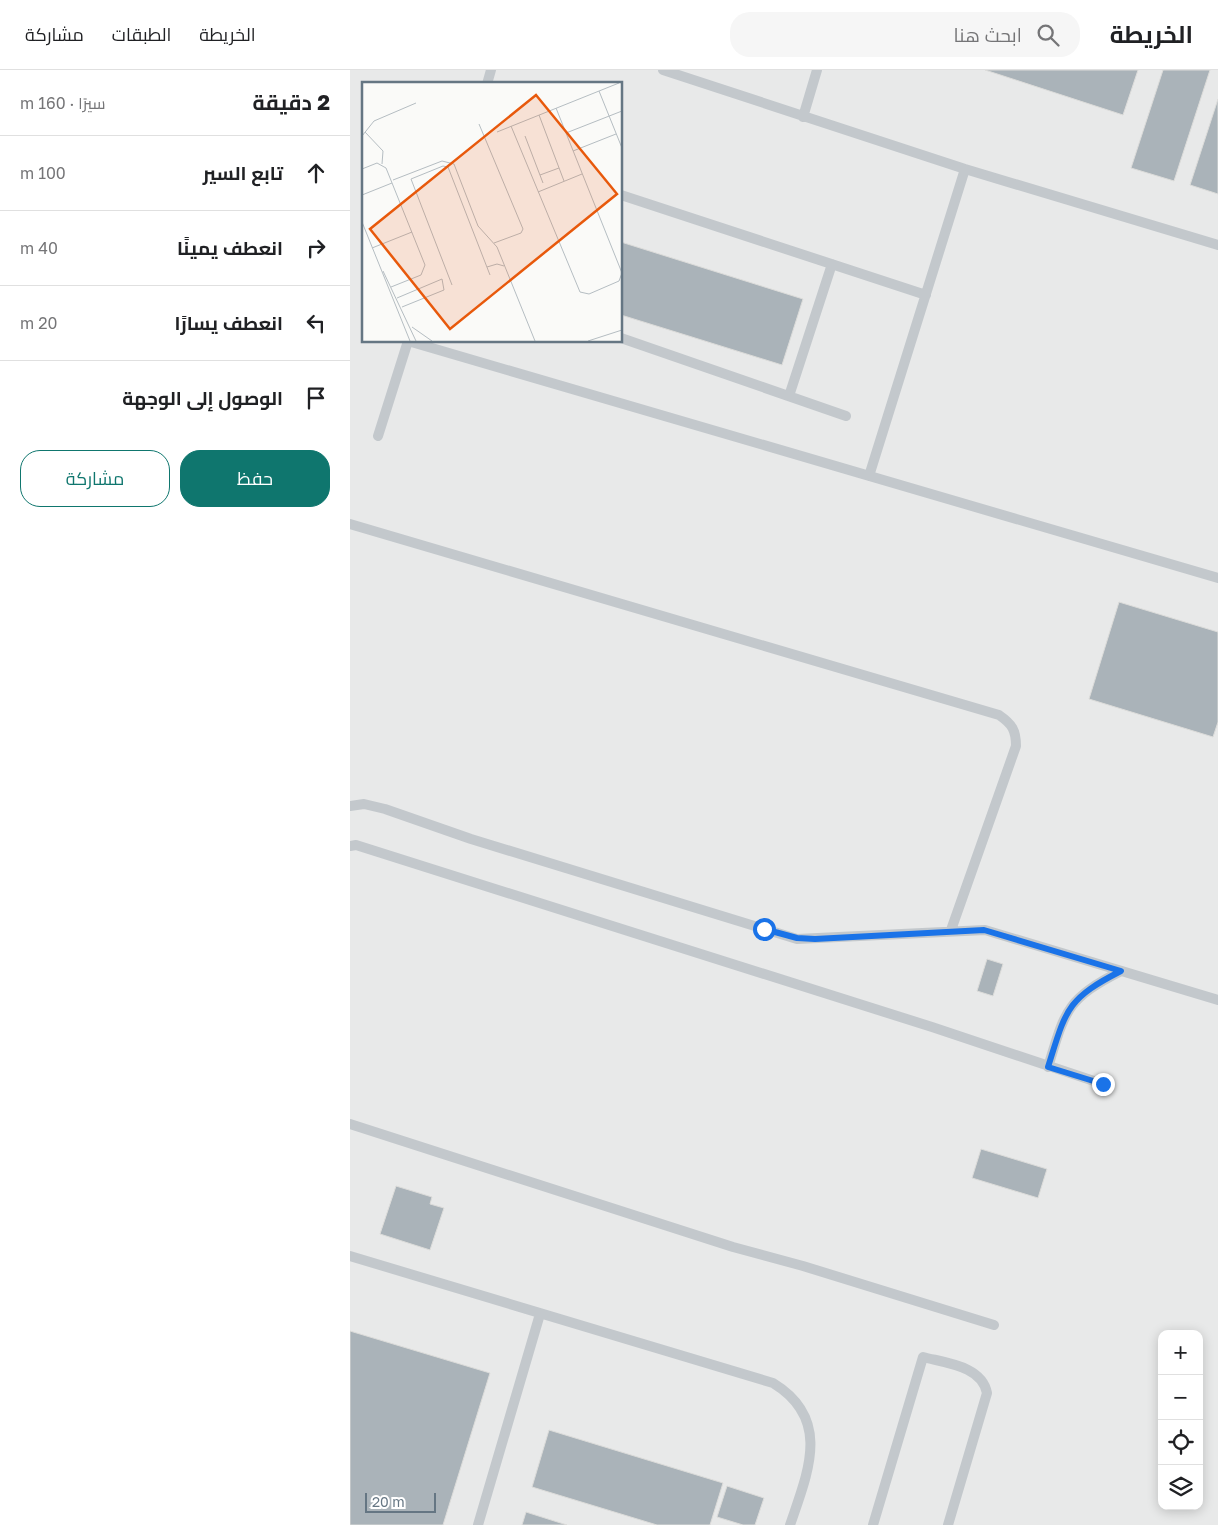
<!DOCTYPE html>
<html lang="ar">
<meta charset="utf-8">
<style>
:root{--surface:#fff;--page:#f6f6f6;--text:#202124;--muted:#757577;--line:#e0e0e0;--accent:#0f766e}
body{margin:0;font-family:"Golos Text",Cairo,sans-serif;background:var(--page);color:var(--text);direction:rtl}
.controls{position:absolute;right:15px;bottom:15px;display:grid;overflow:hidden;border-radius:10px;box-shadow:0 2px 12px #0003}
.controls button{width:45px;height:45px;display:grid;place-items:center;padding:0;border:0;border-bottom:1px solid var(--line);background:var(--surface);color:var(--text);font:25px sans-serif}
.scale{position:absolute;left:15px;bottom:12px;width:71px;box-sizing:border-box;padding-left:5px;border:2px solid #657683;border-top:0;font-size:14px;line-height:18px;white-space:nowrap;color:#657683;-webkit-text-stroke:4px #fff;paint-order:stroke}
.stop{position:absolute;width:15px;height:15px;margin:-11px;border:4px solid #1a73e8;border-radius:50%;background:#fff}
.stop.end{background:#1a73e8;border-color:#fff;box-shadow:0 1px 5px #0008}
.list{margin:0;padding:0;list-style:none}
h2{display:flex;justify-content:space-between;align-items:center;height:65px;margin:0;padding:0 20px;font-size:21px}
h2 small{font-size:16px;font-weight:400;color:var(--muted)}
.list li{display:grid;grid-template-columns:32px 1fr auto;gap:15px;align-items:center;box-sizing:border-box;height:75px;padding:0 20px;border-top:1px solid var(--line)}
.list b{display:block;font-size:19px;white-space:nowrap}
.list em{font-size:16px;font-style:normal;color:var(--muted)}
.actions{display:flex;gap:10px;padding:15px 20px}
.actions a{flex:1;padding:11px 0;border:1px solid var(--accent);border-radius:20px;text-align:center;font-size:18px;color:var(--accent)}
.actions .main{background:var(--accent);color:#fff}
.icon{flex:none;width:28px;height:28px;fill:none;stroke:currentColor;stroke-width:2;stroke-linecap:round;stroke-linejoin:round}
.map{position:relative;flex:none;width:868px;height:1455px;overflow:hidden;direction:ltr}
header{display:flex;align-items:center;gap:30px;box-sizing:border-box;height:70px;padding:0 25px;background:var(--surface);border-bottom:1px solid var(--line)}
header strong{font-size:24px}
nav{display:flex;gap:28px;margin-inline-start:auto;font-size:18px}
.search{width:350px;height:45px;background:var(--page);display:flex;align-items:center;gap:12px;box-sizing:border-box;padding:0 18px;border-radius:20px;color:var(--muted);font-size:19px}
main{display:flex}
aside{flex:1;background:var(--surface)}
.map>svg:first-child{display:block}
.built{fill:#e8e9e9;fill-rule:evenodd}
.building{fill:#aab3b9;stroke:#dcdcda}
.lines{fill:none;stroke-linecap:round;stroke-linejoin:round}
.lane{stroke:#c3c8cc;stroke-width:10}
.route{stroke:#1a73e8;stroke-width:6}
.inset-road{fill:none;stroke:#b5bdc2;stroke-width:1}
.view{fill:#e8590c;fill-opacity:0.15;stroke:#e8590c;stroke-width:2.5}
.inset-edge{fill:none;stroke:#657683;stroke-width:2.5}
</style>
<header>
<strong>الخريطة</strong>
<div class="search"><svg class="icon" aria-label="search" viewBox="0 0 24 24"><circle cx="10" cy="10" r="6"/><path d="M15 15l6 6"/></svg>ابحث هنا</div>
<nav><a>الخريطة</a><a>الطبقات</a><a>مشاركة</a></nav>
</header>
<main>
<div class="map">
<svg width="868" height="1455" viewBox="0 0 868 1455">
<rect width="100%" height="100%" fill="#fafaf8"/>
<path class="built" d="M0,0H868V1455H0ZM14,14H271V271H14ZM812,1264H849V1436H812Z"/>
<path class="building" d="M635,0H788L773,45Z
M813,0H860L824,111L781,98Z
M868,29V124L840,115Z
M271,172L453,229L432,295L271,245Z
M769,532L868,562V652L863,667L739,629Z
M637,889L653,894L643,926L627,921Z
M631,1079L697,1099L688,1128L622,1108Z
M46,1116L82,1127L80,1134L94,1138L80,1180L30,1164Z
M0,1261L140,1303L93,1455H0Z
M199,1360L373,1413L360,1455H307L182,1417Z
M377,1416L414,1428L405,1455H393L367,1447Z
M176,1442L217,1455H172Z"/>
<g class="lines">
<path class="lane" d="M313,0L615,99L868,175
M137,14L141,0
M453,47L467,0
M271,125L576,225
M271,268L496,346
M58,271L868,508
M439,326L482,194
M28,366L58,271
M519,406L615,99
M0,454L649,645C662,654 666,660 666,676L601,860
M0,736L14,734L35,739L121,769L447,869L635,860L868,930
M0,776L6,775L582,957L753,1014
M698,997C715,941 716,929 771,901
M0,1054L383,1177L453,1196L644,1255
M0,1186L423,1313C482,1349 458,1402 440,1455
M128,1455L190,1244
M523,1455L573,1287C596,1293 632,1296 637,1323L598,1455"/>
</g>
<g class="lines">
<path class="route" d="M414,859L447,868L465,869L634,860L771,901C716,929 716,940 698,997L753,1014"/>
</g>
<g transform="translate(12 12)">
<rect width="260" height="260" fill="#fafaf8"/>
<path class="inset-road" d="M237,9L260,66M177,33L202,99M117,42L161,147L159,151L132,161M149,44L218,210L227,212L257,199L260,191L194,26M3,50L21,69L20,82M135,50L257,1M204,51L260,29M0,54L12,39L54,21M163,54L181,101M211,69L254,52M0,87L15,81L24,86L63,183L59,193L29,205M178,93L197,86M49,97L81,84L86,85L128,193M49,97L90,203M31,98L80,79L92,82L116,144L135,165L173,259M176,110L220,92M0,113L30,101M0,140L48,259M10,166L50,150M125,185L135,182L142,184M21,189L54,259M35,216L80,197L82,208L40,225M50,245L70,259M226,259L260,248"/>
<path class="view" d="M174,13L255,112L88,247L8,147Z"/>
<rect width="260" height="260" class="inset-edge"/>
</g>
</svg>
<div class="controls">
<button>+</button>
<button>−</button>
<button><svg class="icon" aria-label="locate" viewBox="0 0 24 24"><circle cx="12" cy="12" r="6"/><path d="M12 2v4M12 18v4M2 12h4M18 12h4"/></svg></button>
<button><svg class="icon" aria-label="layers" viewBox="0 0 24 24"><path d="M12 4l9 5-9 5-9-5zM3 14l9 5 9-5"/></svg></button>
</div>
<div class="scale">20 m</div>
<div class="stop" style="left:414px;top:859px"></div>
<div class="stop end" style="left:753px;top:1014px"></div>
</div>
<aside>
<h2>2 دقيقة<small>سيرًا · 160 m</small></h2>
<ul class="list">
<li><svg class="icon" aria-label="ahead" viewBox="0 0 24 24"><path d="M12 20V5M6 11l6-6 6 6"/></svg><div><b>تابع السير</b></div><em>100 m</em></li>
<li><svg class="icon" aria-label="right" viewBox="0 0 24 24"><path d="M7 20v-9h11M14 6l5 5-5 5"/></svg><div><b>انعطف يمينًا</b></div><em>40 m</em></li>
<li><svg class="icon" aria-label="left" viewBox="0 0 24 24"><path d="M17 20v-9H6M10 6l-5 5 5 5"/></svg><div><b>انعطف يسارًا</b></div><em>20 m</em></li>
<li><svg class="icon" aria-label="arrive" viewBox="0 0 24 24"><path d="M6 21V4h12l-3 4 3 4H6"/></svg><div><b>الوصول إلى الوجهة</b></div></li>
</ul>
<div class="actions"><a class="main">حفظ</a><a>مشاركة</a></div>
</aside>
</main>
